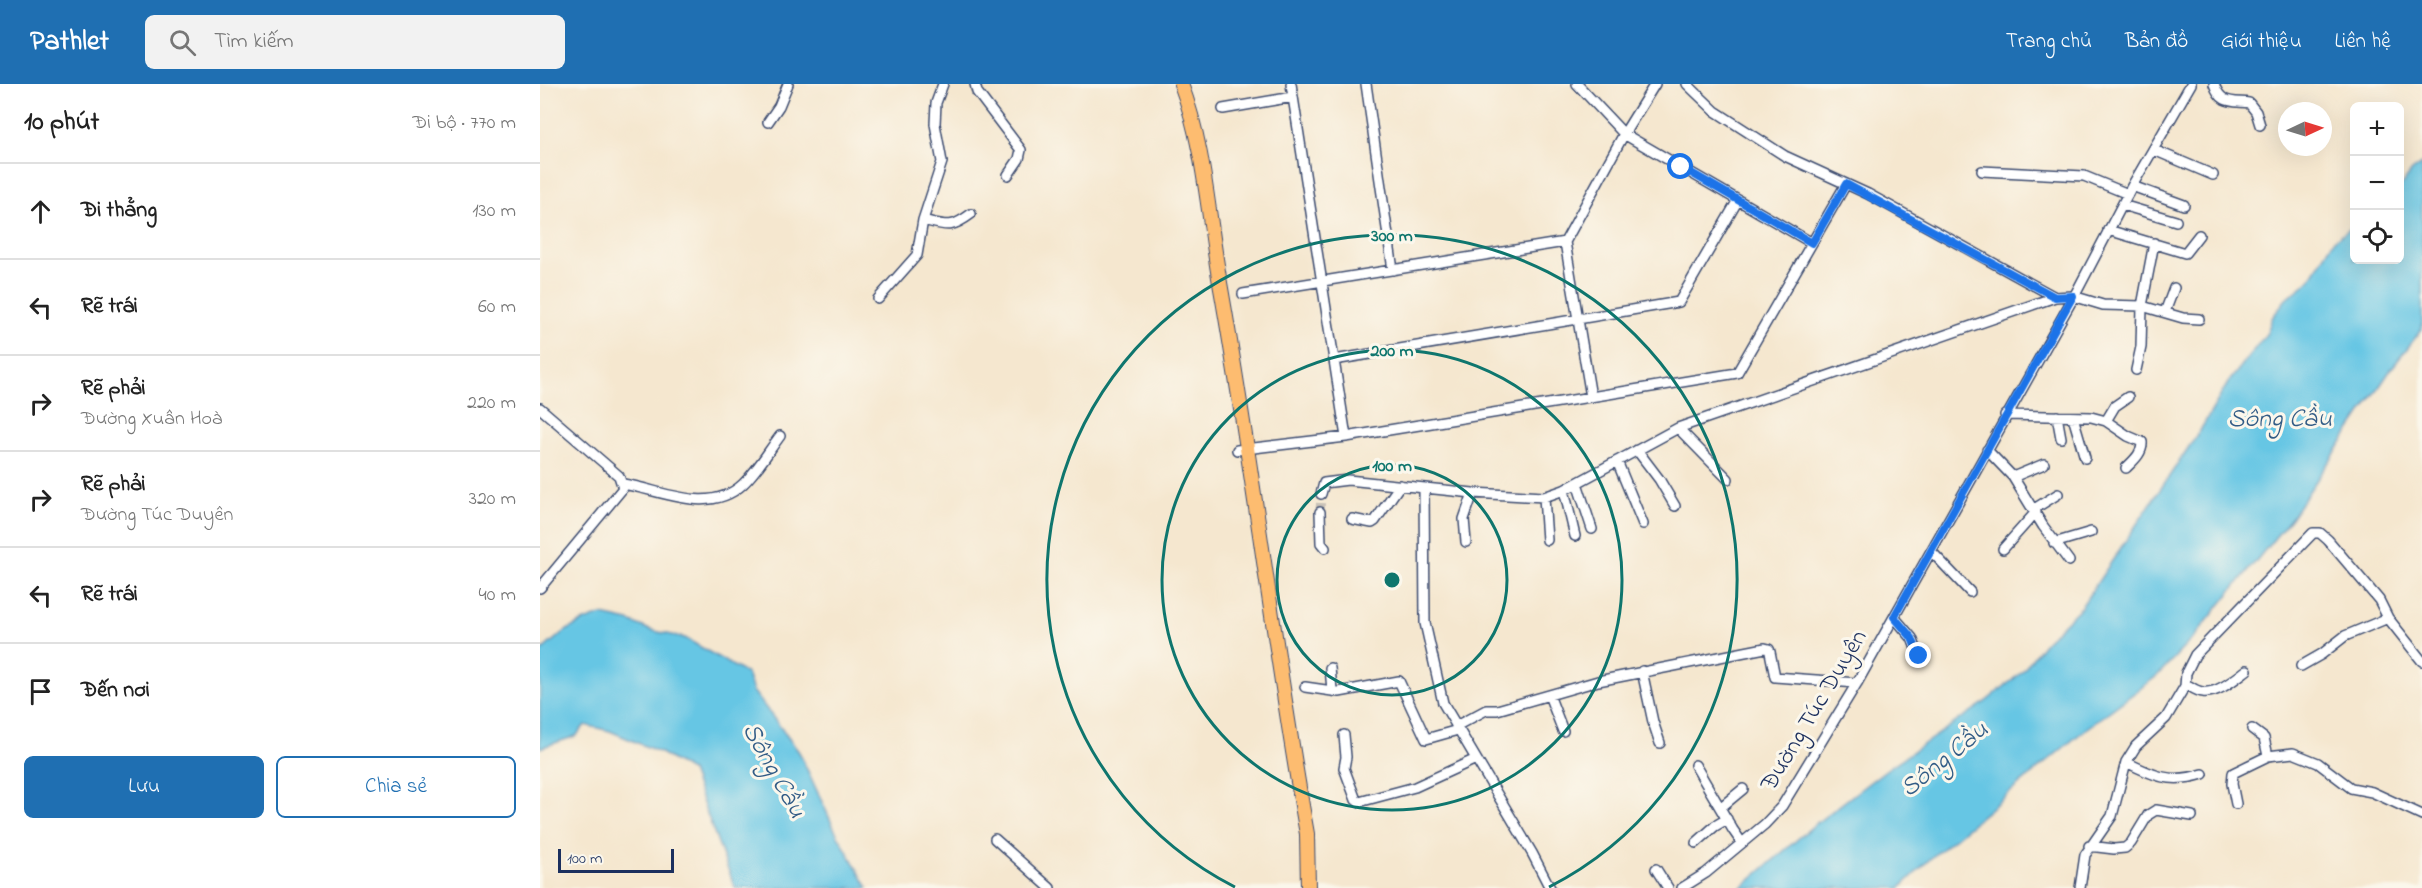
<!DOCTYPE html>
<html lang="vi">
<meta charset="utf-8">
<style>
:root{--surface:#fff;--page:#f2f2f2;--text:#222;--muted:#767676;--line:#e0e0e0;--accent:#1f6fb2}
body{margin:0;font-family:"Indie Flower",sans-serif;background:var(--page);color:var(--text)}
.controls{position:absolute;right:18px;top:18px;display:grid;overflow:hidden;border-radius:9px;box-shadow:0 6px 24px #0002}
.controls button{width:54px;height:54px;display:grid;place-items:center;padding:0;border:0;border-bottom:2px solid var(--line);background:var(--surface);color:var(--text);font:30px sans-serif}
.compass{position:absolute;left:1738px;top:18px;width:54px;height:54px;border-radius:50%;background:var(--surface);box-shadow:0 6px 24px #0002;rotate:86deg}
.scale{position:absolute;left:18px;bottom:15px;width:116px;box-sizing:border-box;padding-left:6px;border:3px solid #1b2f5e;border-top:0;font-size:16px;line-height:21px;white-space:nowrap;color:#1b2f5e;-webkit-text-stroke:4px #fbf7ec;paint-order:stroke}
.stop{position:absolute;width:18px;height:18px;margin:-14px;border:4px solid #1a73e8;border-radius:50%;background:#fff}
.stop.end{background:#1a73e8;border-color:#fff;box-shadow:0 2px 6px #0008}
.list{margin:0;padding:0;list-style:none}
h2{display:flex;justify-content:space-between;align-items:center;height:78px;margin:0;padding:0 24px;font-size:26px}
h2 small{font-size:20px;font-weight:400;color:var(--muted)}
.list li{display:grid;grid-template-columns:39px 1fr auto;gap:18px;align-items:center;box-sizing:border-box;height:96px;padding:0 24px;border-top:2px solid var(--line)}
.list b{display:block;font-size:22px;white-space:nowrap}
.list p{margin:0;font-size:20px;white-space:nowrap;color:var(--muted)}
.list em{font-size:20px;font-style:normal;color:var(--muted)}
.actions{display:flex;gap:12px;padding:18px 24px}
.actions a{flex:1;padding:14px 0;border:2px solid var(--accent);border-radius:9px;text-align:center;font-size:21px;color:var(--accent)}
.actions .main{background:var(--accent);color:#fff}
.icon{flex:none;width:33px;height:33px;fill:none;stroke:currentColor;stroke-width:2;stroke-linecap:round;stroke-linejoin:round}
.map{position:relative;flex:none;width:1882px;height:804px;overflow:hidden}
header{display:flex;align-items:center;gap:36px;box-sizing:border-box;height:84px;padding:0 30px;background:var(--accent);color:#fff}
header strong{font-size:28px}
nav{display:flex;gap:33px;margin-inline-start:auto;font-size:21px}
.search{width:420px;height:54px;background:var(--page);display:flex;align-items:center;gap:15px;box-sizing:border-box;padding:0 21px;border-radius:9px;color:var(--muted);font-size:22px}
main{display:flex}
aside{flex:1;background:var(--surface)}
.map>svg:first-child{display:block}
.water{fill:#66c6e4;stroke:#407aa1;stroke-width:1.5}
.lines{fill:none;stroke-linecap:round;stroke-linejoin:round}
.minor-tunnel{stroke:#c9c2b8;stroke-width:9;stroke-dasharray:9 4.5;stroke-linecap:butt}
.minor-casing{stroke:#3c4b6f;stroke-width:12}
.highway-casing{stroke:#3c4b6f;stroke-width:16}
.minor{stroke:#fff;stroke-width:9}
.highway{stroke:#fdbc70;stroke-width:14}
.route{stroke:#1a73e8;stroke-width:8}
.ring{fill:none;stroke:#0f766e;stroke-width:3}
.labels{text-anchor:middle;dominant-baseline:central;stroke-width:6;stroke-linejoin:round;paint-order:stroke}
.street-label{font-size:24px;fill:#1b2f5e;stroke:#fbf7ec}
.water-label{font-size:26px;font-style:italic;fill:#325c86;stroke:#fbf7ec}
.centre{fill:#0f766e;stroke:#fbf7ec;stroke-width:3}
.ring-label{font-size:18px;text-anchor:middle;font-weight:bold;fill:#0f766e;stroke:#fbf7ec;stroke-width:6;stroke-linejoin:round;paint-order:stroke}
</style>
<header>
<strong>Pathlet</strong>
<div class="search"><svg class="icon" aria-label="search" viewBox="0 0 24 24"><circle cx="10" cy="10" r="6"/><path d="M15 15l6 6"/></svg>Tìm kiếm</div>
<nav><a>Trang chủ</a><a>Bản đồ</a><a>Giới thiệu</a><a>Liên hệ</a></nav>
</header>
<main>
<aside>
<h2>10 phút<small>Đi bộ · 770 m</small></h2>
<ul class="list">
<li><svg class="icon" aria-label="ahead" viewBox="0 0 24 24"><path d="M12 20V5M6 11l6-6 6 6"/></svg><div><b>Đi thẳng</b></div><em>130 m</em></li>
<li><svg class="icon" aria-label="left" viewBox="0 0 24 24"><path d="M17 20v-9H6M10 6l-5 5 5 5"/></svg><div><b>Rẽ trái</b></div><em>60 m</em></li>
<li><svg class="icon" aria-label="right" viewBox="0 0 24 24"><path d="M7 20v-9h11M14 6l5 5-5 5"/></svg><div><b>Rẽ phải</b><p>Đường Xuân Hoà</p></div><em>220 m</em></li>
<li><svg class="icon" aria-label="right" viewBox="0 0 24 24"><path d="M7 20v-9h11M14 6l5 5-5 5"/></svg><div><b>Rẽ phải</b><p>Đường Túc Duyên</p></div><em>320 m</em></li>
<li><svg class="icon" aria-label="left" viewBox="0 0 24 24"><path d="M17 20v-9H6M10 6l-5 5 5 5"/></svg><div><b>Rẽ trái</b></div><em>40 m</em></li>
<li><svg class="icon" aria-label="arrive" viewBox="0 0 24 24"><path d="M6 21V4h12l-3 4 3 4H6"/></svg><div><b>Đến nơi</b></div></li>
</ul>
<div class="actions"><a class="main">Lưu</a><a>Chia sẻ</a></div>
</aside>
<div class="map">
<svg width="1882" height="804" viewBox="0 0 1882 804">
<rect width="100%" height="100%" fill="#fbf7ec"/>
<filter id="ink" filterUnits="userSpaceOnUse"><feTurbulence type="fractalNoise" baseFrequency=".0167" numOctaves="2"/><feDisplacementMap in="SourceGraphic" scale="12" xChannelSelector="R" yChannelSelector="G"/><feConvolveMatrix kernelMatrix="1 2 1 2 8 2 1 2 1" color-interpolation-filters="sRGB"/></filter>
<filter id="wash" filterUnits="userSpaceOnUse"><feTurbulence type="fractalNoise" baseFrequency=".008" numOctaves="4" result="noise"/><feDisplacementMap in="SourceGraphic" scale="24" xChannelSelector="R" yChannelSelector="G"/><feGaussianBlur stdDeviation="1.35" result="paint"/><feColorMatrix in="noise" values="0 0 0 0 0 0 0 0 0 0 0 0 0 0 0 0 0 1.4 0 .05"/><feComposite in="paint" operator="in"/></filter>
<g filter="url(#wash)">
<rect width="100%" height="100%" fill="#f5e7cf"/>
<path class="water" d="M1882,80V245L1852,284L1751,434L1654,553L1617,592L1547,644L1391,774L1360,804H1201L1274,741L1347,685L1444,619L1482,588L1505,558L1541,523L1661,345L1688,299L1727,249L1732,234L1746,215L1769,197L1794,156L1814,142V176H1860V103L1872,87Z
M62,531L89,537L110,546L145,554L207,590L213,607L259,668L295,746L328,804H195L151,687L119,668L70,647L45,641L36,652L0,664V568C21,549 34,539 62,531Z"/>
</g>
<g filter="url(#ink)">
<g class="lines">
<path class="minor-tunnel" d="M780,428L781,410"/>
<g class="minor-casing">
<path id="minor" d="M435,0L437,8L481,66L479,75L468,91
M751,0L806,353
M826,0L853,186
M1037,0L1084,50L1272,159
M1147,0L1175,27L1245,72L1328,110L1515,213L1533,212L1563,221L1602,222L1643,234L1659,235
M1674,0C1681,20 1690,17 1709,19L1716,28L1720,41
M683,25L753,13
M228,38L239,22L248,0
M1614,66L1673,91
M1442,87L1544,92L1588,110
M1592,102L1644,121
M1582,121L1636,137
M383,136C407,142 411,145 431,130
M1568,146L1645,169L1659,151
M1025,158L1051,313
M703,210L1025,158L1084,50L1115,0
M338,215L377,171L383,136L402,78L395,40L396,19L403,0
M1625,228L1634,204
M794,276L1139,218L1198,116
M1596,286L1601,263L1602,222L1614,159
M0,324L79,392L83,404L0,504
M1465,331L1551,333L1566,337L1588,352L1602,358C1603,369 1593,377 1586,384
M1517,332L1521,354
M1533,333L1545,374
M1566,337L1575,322L1588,313
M1138,344L1188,395
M697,366L806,353L1197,289L1306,100
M1097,366L1119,395L1135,422
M1447,366L1473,393L1503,442L1529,477
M1077,377L1103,440
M1473,393L1504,380
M1037,399L1052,445
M83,400C122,406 169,432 203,400C217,387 228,368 240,352
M884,404L885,539L903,619L992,769L1010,804
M1024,406L1035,452
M781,410L784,399L808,396L933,409L1004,413L1024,406L1138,344L1515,213
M1004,413L1007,456
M1494,425L1518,410
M780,428L781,459L785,464
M812,435L832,439L835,437L860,401
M926,458L924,435L933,409
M1514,459L1551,448
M1463,465L1496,428
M1391,467L1430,508
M1354,533L1372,554L1379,572
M1761,582L1782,570L1805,552L1848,534
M790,584L792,606
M1102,587L1113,638L1120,659
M1646,600C1651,603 1657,608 1663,608C1678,610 1696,594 1707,586
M765,603L799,608L859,597L886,655L918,646
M1009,611L1023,647
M916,642L946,626H957L1058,597L1225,564L1229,565L1230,568L1235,593L1317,599
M1712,645L1724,654L1728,672
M804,651L806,673L804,684L816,716L819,718L875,703L936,675
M1586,678C1614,692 1631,700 1663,690
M1155,681L1193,746L1202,759
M1696,720L1692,700L1693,689L1728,672L1753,669L1778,679L1811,704L1832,708L1882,731
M1180,724L1203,705
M455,755L510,804
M1156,759L1175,742L1187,735
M1549,762L1574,765L1585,764L1591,759L1608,731L1616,726L1652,732
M1116,785L1128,804
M1142,804L1166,789L1225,740L1242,722L1317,599L1536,209L1592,102L1651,0
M1540,804L1545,771L1572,732L1586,678L1596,662L1626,634L1645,602L1646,589L1655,571L1773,449H1780L1788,456L1839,516L1848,534L1882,577"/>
</g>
<g class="highway-casing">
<path id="highway" d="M641,0C665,64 668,133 680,199C713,382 734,567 767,750L768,804"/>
</g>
<use href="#minor" class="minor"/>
<use href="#highway" class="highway"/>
</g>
</g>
<g class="lines" filter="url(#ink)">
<path class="route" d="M1141,83L1272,159L1306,100L1515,213L1533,212L1354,533L1372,554L1379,572"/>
</g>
<g class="ring">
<circle cx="852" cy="496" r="115"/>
<circle cx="852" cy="496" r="230"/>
<path d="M695 803A345 345 0 1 1 1009 803"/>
</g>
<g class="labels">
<g class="street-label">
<text transform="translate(1275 627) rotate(-59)">Đường Túc Duyên</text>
</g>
<g class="water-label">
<text x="1740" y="336">Sông Cầu</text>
<text transform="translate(1405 676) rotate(-39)">Sông Cầu</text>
<text transform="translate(233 687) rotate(61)">Sông Cầu</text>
</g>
</g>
<circle cx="852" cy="496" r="9" class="centre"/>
<g class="ring-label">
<text x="852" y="157">300 m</text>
<text x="852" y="272">200 m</text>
<text x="852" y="387">100 m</text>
</g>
</svg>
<div class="controls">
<button>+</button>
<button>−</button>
<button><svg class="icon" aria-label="locate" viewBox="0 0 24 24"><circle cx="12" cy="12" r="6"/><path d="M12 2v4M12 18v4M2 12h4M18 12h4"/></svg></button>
</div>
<svg class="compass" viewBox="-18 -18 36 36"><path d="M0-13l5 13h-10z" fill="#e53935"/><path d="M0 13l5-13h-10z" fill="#767676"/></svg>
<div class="scale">100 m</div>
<div class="stop" style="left:1141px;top:83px"></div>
<div class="stop end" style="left:1379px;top:572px"></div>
</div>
</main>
